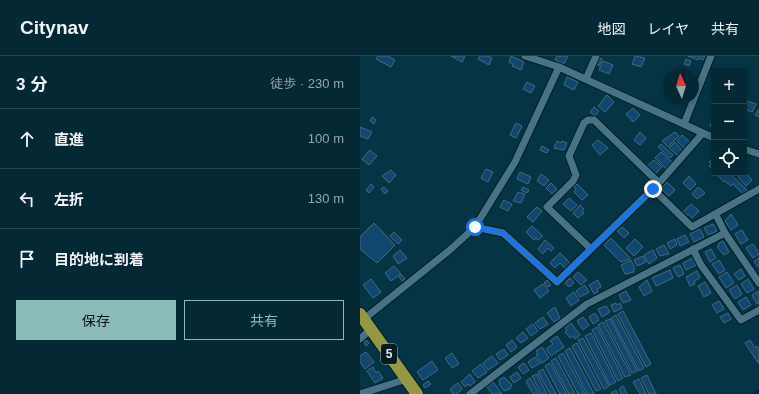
<!DOCTYPE html>
<html lang="ja">
<meta charset="utf-8">
<style>
:root{--surface:#042834;--page:#0d303c;--text:#f1f3f6;--muted:#97a6ac;--line:#25444f;--accent:#8bbbb9}
body{margin:0;font-family:Helvetica,"Noto Sans JP",sans-serif;background:var(--page);color:var(--text)}
.controls{position:absolute;right:12px;top:12px;display:grid;overflow:hidden;border-radius:0px;box-shadow:0 2px 6px #0003}
.controls button{width:36px;height:36px;display:grid;place-items:center;padding:0;border:0;border-bottom:1px solid var(--line);background:var(--surface);color:var(--text);font:20px sans-serif}
.compass{position:absolute;left:303px;top:12px;width:36px;height:36px;border-radius:50%;background:var(--surface);box-shadow:0 2px 6px #0003;rotate:356deg}
.stop{position:absolute;width:12px;height:12px;margin:-9px;border:3px solid #1a73e8;border-radius:50%;background:#fff}
.stop.end{background:#1a73e8;border-color:#fff;box-shadow:0 1px 4px #0008}
.list{margin:0;padding:0;list-style:none}
h2{display:flex;justify-content:space-between;align-items:center;height:52px;margin:0;padding:0 16px;font-size:17px}
h2 small{font-size:13px;font-weight:400;color:var(--muted)}
.list li{display:grid;grid-template-columns:26px 1fr auto;gap:12px;align-items:center;box-sizing:border-box;height:60px;padding:0 16px;border-top:1px solid var(--line)}
.list b{display:block;font-size:15px;white-space:nowrap}
.list em{font-size:13px;font-style:normal;color:var(--muted)}
.actions{display:flex;gap:8px;padding:12px 16px}
.actions a{flex:1;padding:9px 0;border:1px solid var(--accent);border-radius:0px;text-align:center;font-size:14px;color:var(--accent)}
.actions .main{background:var(--accent);color:#111}
.icon{flex:none;width:22px;height:22px;fill:none;stroke:currentColor;stroke-width:2;stroke-linecap:round;stroke-linejoin:round}
.map{position:relative;flex:none;width:399px;height:338px;overflow:hidden}
header{display:flex;align-items:center;gap:24px;box-sizing:border-box;height:56px;padding:0 20px;background:var(--surface);border-bottom:1px solid var(--line)}
header strong{font-size:19px}
nav{display:flex;gap:22px;margin-inline-start:auto;font-size:14px}
main{display:flex}
aside{flex:1;background:var(--surface)}
.map>svg:first-child{display:block}
.lines{fill:none;stroke-linecap:round;stroke-linejoin:round}
.stream{stroke:#1b1243;stroke-width:2}
.building{fill:#0f476e;stroke:#486781}
.minor-casing{stroke:#001c27;stroke-width:9}
.trunk-casing{stroke:#001c27;stroke-width:14}
.minor{stroke:#487384;stroke-width:7}
.trunk{stroke:#959744;stroke-width:12}
.route{stroke:#1a73e8;stroke-width:5}
.labels{text-anchor:middle;dominant-baseline:central;stroke-width:3.5;stroke-linejoin:round;paint-order:stroke}
.shield{fill:#081b21;stroke:#99aeb7;stroke-width:1}
.shield-label{font-size:12px;font-weight:bold;fill:#d7edf7}
</style>
<header>
<strong>Citynav</strong>
<nav><a>地図</a><a>レイヤ</a><a>共有</a></nav>
</header>
<main>
<aside>
<h2>3 分<small>徒歩 · 230 m</small></h2>
<ul class="list">
<li><svg class="icon" aria-label="ahead" viewBox="0 0 24 24"><path d="M12 20V5M6 11l6-6 6 6"/></svg><div><b>直進</b></div><em>100 m</em></li>
<li><svg class="icon" aria-label="left" viewBox="0 0 24 24"><path d="M17 20v-9H6M10 6l-5 5 5 5"/></svg><div><b>左折</b></div><em>130 m</em></li>
<li><svg class="icon" aria-label="arrive" viewBox="0 0 24 24"><path d="M6 21V4h12l-3 4 3 4H6"/></svg><div><b>目的地に到着</b></div></li>
</ul>
<div class="actions"><a class="main">保存</a><a>共有</a></div>
</aside>
<div class="map">
<svg width="399" height="338" viewBox="0 0 399 338">
<rect width="100%" height="100%" fill="#053545"/>
<g class="lines">
<path class="stream" d="M394,338L399,334"/>
</g>
<path class="building" d="M18,0H28L35,4L31,11L16,3Z
M91,0H105L102,6Z
M120,0H128L132,2L129,9L118,3Z
M151,0L164,6L161,14L152,10L153,8L149,6Z
M197,0H208L204,8L195,4Z
M275,0L285,2L281,11L272,8Z
M328,0H345L343,4L339,2L338,4Z
M240,2L242,3L239,10L237,9Z
M326,3L331,5L329,10L324,8Z
M243,5L253,9L249,18L239,14Z
M207,21L218,26L214,34L204,29Z
M167,26L175,30L171,37L163,33Z
M247,39L254,46L245,56L238,50Z
M387,45L396,48L392,56L384,53Z
M234,51L239,55L235,60L230,56Z
M273,52L280,59L273,66L266,58Z
M398,54H399V61L395,59Z
M12,61L16,64L14,68L10,65Z
M353,63L354,64V72L350,70Z
M156,67L162,70L156,82L150,79Z
M0,71L12,76L8,83L0,80Z
M280,76L286,82L280,89L274,84Z
M315,76L319,80L308,91L302,85Z
M322,79L330,86L324,92L317,85Z
M238,84L248,92L240,99L232,89Z
M197,85L201,87L202,85L207,87L204,94L194,92Z
M315,86L323,95L318,100L309,92Z
M301,88L313,99L310,102L298,91Z
M182,90L189,94L187,97L180,94Z
M10,94L17,100L9,109L2,103Z
M301,96L312,106L306,113L295,102Z
M353,103L354,104V115L349,110L351,108L349,106Z
M294,104L302,111L295,118L287,110Z
M126,113L133,116L128,126L121,122Z
M31,114L36,119L29,127L22,120Z
M384,115L392,124L386,130L378,121Z
M160,116L171,121L168,128L157,123Z
M361,117H369L387,134L383,138L373,128L371,130L365,125L364,126L358,120Z
M181,118L189,124L184,130L177,125Z
M329,120L336,128L330,134L323,127Z
M307,126L315,134L309,140L301,133Z
M191,127L197,133L192,138L186,132Z
M11,128L14,131L9,137L6,134Z
M217,128L228,139L222,144L214,136L216,133L214,131Z
M24,131L28,135L25,138L21,133Z
M163,131L169,134L167,137L161,134Z
M338,131L345,137L337,143L332,138Z
M158,136L165,138L161,147L153,145Z
M209,142L217,149L211,155L203,148Z
M144,144L152,148L148,155L140,151Z
M331,148L339,155L332,162L328,158L325,161L322,157Z
M220,149L224,153L222,155L224,157L218,162L213,157Z
M177,151L182,155L173,166L167,161Z
M371,158L378,169L371,174L365,165Z
M14,167L35,189L17,207L0,193V181Z
M353,168L357,175L348,179L344,172Z
M172,170L183,180L178,184L176,182L174,184L166,176Z
M262,171L269,177L264,182L257,175Z
M340,173L344,181L334,186L330,178Z
M382,174L388,184L381,188L375,178Z
M34,176L42,184L38,188L30,180Z
M325,179L329,186L320,190L317,183Z
M251,182L270,202L269,203L261,206L244,189Z
M275,183L283,191L274,200L266,192Z
M315,183L317,189L310,193L307,187Z
M185,184L194,192L191,195L188,192L183,198L178,193Z
M363,185L369,196L364,199L357,191L359,190L358,188Z
M393,188L399,198L393,202L386,192Z
M304,189L309,198L300,200L296,193Z
M351,193L356,202L350,206L345,196Z
M40,194L47,202L38,208L33,200Z
M293,194L297,202L289,208L284,199Z
M200,197L211,208L206,213L200,207L195,212L190,207Z
M283,200L286,206L277,210L274,204Z
M333,202L336,209L326,214L323,207Z
M399,202V212L394,205Z
M271,204L275,213L273,214L274,216L265,218L261,209Z
M359,204L365,214L359,218L352,208Z
M320,209L324,218L318,221L313,212Z
M34,210L41,218L31,225L25,217Z
M381,213L385,220L379,224L374,218Z
M310,214L313,222L296,230L292,222Z
M337,215L340,222L334,225L335,228L330,230L326,221Z
M218,216L227,224L221,229L213,221Z
M367,216L374,227L366,232L359,221Z
M42,219L45,223L42,225L39,221Z
M210,222L214,227L209,231L205,227Z
M11,223L21,236L13,242L3,229Z
M388,223L394,233L387,237L381,228Z
M187,224L191,229L188,231L184,227Z
M238,224L241,231L237,233L238,236L234,238L229,229Z
M287,224L292,235L284,240L279,231Z
M345,226L351,237L344,241L338,230Z
M183,228L189,235L180,242L174,234Z
M225,229L229,236L220,241L216,235Z
M377,229L382,238L375,243L369,234Z
M266,235L271,244L263,247L259,239Z
M399,235V247L397,248L392,239Z
M214,236L219,244L211,250L206,242Z
M386,241L391,249L383,254L378,246Z
M359,245L364,253L357,257L352,249Z
M256,247L257,249L260,247L262,252L254,256L251,249Z
M246,250L250,256L242,261L238,253Z
M195,251L200,262L194,266L187,257Z
M263,255L291,308L286,311L258,258Z
M235,257L239,264L233,268L229,261Z
M368,257L371,263L364,267L360,261Z
M256,259L284,312L279,315L251,262Z
M183,261L188,268L180,273L175,267Z
M223,261L229,269L223,274L217,265Z
M250,263L277,315L272,317L245,265Z
M243,266L271,319L265,321L238,269Z
M211,267L220,279L215,283L213,280L210,282L205,276L207,274L205,272Z
M173,268L178,275L171,280L166,273Z
M237,271L263,322L258,325L232,274Z
M163,276L168,282L161,287L156,282Z
M231,277L256,326L250,329L225,280Z
M197,280L204,291L191,300L186,293L193,288L190,285Z
M223,282L249,330L244,333L218,284Z
M6,284L9,287L6,290L4,286Z
M152,284L157,291L151,296L146,289Z
M390,284L395,292L397,290L399,293V308L385,287Z
M217,287L241,333L236,335L212,290Z
M182,291L189,302L182,307L176,299L178,298L176,295Z
M210,292L234,338H227L205,295Z
M144,293L148,299L140,304L136,298Z
M6,296L14,306L5,313L0,306V300Z
M92,297L99,308L92,312L85,302Z
M203,297L225,338H218L198,300Z
M132,300L138,307L128,314L123,307Z
M175,301L180,307L172,312L168,306Z
M196,302L215,338H209L191,305Z
M72,305L78,314L63,324L57,316Z
M164,307L169,314L163,318L158,311Z
M190,307L207,338H200L185,310Z
M121,308L127,316L118,322L112,315Z
M13,311L16,317L18,315L23,322L15,327L7,315Z
M183,313L196,338H190L178,316Z
M157,316L161,322L154,327L150,321Z
M110,318L115,326L110,330L108,328L105,331L101,326Z
M177,318L187,338H181L172,320Z
M287,319L296,338H289L281,322Z
M144,321L152,329L150,333L144,335L139,328L140,327L139,324Z
M170,322L179,338H173L166,325Z
M279,323L286,338H280L273,326Z
M68,325L71,328L65,332L63,329Z
M133,326L142,338H132L127,331Z
M98,327L102,333L97,338H93L90,333Z
M263,330L267,338H261L259,333Z
M256,334L258,338H252L251,337Z"/>
<g class="lines">
<g class="minor-casing">
<path id="minor" d="M165,0L199,11L354,82
M226,23L236,0
M324,68L351,0
M384,93L399,98
M293,133L332,171L399,133
M356,159L365,177L399,227
M115,171L143,177L197,226L299,127L342,78
M231,193L187,151L213,125L216,119L209,100L224,67L228,64H234L299,127
M333,193L341,209L381,264L399,254
M4,263L91,193L115,171L155,106L199,11
M0,283L11,273
M0,338L47,323
M110,338L227,248L365,177"/>
</g>
<g class="trunk-casing">
<path id="trunk" d="M0,258L57,338"/>
</g>
<use href="#minor" class="minor"/>
<use href="#trunk" class="trunk"/>
</g>
<g class="lines">
<path class="route" d="M115,171L143,177L197,226L293,133"/>
</g>
<g class="labels">
<rect class="shield" x="21" y="288" width="16" height="20" rx="3"/>
<g class="shield-label">
<text x="29" y="298">5</text>
</g>
</g>
</svg>
<div class="controls">
<button>+</button>
<button>−</button>
<button><svg class="icon" aria-label="locate" viewBox="0 0 24 24"><circle cx="12" cy="12" r="6"/><path d="M12 2v4M12 18v4M2 12h4M18 12h4"/></svg></button>
</div>
<svg class="compass" viewBox="-18 -18 36 36"><path d="M0-13l5 13h-10z" fill="#e53935"/><path d="M0 13l5-13h-10z" fill="#97a6ac"/></svg>
<div class="stop" style="left:115px;top:171px"></div>
<div class="stop end" style="left:293px;top:133px"></div>
</div>
</main>
